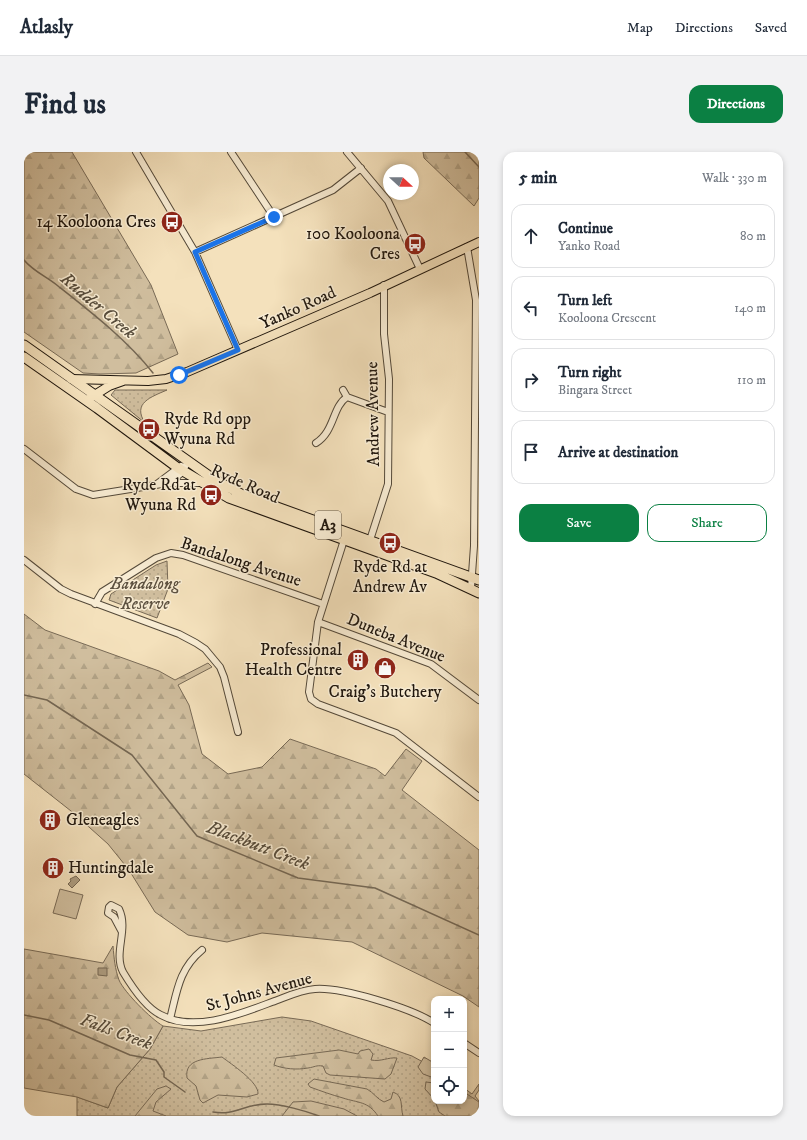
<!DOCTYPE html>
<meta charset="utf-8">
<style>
:root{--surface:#fff;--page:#f2f2f3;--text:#1f2937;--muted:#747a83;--line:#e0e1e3;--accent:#0b8043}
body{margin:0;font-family:"IM FELL DW Pica",serif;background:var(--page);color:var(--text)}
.controls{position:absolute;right:12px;bottom:12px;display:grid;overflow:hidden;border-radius:8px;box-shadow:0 2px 6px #0003}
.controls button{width:36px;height:36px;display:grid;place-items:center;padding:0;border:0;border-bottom:1px solid var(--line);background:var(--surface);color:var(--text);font:20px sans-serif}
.compass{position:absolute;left:359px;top:12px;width:36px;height:36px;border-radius:50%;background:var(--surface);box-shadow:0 2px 6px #0003;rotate:111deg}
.stop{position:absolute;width:12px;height:12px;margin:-9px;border:3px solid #1a73e8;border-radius:50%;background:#fff}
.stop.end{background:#1a73e8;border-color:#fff;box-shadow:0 1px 4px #0008}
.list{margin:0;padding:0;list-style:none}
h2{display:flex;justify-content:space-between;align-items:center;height:52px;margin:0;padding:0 16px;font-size:17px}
h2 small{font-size:13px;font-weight:400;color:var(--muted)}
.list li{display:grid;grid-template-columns:26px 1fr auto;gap:12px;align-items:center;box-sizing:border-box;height:64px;margin:0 8px 8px;padding:0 8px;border:1px solid var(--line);border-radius:12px}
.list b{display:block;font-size:15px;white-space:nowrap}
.list p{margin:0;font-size:13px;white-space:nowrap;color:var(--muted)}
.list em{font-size:13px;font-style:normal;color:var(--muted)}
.actions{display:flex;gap:8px;padding:12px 16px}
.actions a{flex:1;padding:9px 0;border:1px solid var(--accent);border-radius:12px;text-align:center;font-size:14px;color:var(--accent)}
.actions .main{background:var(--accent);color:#fff}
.icon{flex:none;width:22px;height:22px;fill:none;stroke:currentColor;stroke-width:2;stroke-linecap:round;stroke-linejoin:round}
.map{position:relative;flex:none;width:455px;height:964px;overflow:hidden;border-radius:12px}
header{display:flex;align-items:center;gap:24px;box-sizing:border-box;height:56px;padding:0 20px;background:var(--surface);border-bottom:1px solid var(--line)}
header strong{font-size:19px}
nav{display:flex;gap:22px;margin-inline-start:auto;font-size:14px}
.intro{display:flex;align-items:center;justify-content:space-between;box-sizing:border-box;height:96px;padding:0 24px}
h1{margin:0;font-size:28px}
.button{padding:10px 18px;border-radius:12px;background:var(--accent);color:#fff;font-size:14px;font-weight:700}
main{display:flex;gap:24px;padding:0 24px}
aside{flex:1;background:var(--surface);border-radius:12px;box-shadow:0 2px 6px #0003}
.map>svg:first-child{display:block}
.green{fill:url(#green-dots);stroke:#786a56}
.forest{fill:url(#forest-firs);stroke:#786a56}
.pitch{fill:#d0be9e;stroke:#786a56}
.water{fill:#ac9c80;stroke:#746652}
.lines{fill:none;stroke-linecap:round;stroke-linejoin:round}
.stream{stroke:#746652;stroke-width:1.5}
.minor-casing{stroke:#544939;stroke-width:8}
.major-casing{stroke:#1f160d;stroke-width:10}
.highway-casing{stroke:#1f160d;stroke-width:11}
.minor{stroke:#f8ecd3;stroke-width:6}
.major{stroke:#f4e1bc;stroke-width:8}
.highway{stroke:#f4e1bc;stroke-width:9}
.route{stroke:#1a73e8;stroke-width:5}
.labels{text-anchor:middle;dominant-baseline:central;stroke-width:3;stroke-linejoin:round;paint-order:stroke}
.shield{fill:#f8ecd3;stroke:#605648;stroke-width:1}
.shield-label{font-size:16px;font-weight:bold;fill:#1f160d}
.poi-label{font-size:17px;fill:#1f160d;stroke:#f8ecd3;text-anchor:end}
.street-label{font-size:17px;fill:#1f160d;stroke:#f8ecd3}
.park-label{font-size:17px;font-style:italic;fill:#5d5140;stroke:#f8ecd3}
.water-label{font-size:18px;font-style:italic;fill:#574c3b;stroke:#f8ecd3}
</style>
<header>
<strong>Atlasly</strong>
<nav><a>Map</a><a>Directions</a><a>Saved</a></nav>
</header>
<div class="intro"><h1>Find us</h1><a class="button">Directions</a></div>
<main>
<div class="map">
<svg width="455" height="964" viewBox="0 0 455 964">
<defs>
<pattern id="green-dots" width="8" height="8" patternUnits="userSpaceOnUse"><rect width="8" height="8" fill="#d0be9e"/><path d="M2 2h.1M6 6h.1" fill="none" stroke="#b2a387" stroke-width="1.8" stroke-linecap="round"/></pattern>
<pattern id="forest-firs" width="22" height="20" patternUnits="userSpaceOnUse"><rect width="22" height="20" fill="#d0be9e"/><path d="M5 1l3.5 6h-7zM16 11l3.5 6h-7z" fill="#b2a387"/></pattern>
</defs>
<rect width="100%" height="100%" fill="#f4e1bc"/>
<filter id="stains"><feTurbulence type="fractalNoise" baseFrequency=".005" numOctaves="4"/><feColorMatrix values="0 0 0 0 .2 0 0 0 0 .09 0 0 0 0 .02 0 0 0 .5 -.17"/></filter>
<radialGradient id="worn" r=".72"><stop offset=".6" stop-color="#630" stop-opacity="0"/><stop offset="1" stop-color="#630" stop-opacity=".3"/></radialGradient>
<path class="green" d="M91,238H143C127,245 108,251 121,271L87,243Z
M143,409L144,437L133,466L85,448L87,442L132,413Z
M258,865L287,869L388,904L410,916V949H440V936L448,942L455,932V938L451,944L455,949V964H53V945L84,956L93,935L126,897L139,874L177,879Z"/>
<path class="forest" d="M0,0H48L127,133L154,202L112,221L76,222L59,221L0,180Z
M399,0H455V46L450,54L400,6Z
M0,462L21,478L135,519L151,528L184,511L188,515L154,533L165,553L178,602L204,622L238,615L266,587L352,617L361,624L382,597L398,609L378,638L455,698V855L439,844L328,790L238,781L203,790L164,783L131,760L105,718L84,692L47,659L0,622Z
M89,794C90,806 91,817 95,828C100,840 127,867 139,874L126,897L93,935L84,956L53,945L0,936V797L79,811Z
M345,897L349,902L347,908C357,910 364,905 373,906L367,922L361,927L306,923L302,921L299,914C292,913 291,915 284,916C273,918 260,917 250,913L252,906L315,898L334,902L336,899Z
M198,905C207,912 235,930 234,942L223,945L194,943L179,951L176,948L172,934L163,926C160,906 183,907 198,905Z
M400,905L410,911V926L399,922L394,915Z
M290,927L343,937C350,941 353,947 360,950L367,947L369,940C380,944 376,954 379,964H354C344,949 334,951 319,946C308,943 297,939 286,935L284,932Z
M402,930L410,931V947L401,937Z
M142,934L147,937L132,950L129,959L142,964H111L133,937Z
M440,940L455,950V964H421L415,960L411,949H440Z
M287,949L320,957L333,964H258L269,950Z"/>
<path class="pitch" d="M36,737L59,743L52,767L29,761Z"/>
<path class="water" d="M52,724L56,728L48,736L44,732L47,729L46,727Z
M74,816H83V824L74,823Z"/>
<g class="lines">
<path class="stream" d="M441,0L455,15
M0,108C9,119 23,125 34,134C67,160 103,188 129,221
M0,543L23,548L108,603L173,684L274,726L351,736L455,783
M0,863L25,868L106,903L132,908L140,920V925L161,940
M189,960C211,964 220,952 243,952C257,952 282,959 295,964"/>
<g class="minor-casing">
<path id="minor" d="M112,0L171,100L214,198
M207,0L250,65
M323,0L364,49L396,117
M443,95L452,148L450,394L447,436
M171,100L309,38L337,16
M319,238L323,245
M292,291C311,279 308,255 323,245L364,260
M0,297L52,337L69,343L144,331L156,322L164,310
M144,331H178
M133,332L157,314
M320,388L294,470L285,540L287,547L294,552L372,581L455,645
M346,388L364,332L365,227L360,182V133
M0,408L37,437L47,442L155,482L172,491L181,497L196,515L200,525L214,580
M71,452L78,440L132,406L147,401L159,403L299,452
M294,470L407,512L455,548
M98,780L90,765L84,761L85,755L87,753L95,757C105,778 89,800 99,820C108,835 122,856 137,863C170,881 216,862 248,850C262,845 276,838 291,837C318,835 387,856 410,871
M146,867C153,839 155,817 178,798
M440,891L455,901"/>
</g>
<g class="major-casing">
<path id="major" d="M47,227L124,229L142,227L163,220L346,141L455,90
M66,246L85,234L99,229"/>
</g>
<g class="highway-casing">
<path id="highway" d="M0,193L188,326L217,342L455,428
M0,205L73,256L154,316L205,346L412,421L455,441"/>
</g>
<use href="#minor" class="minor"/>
<use href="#major" class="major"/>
<use href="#highway" class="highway"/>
</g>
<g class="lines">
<path class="route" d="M155,223L214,198L171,100L250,65"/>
</g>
<defs>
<g id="bus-disc" transform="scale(1.15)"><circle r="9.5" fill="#8f2418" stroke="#f8ecd3"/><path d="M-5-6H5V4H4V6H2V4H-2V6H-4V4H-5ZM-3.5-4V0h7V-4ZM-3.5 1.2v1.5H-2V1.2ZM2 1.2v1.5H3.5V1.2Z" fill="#fff"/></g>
<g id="building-disc" transform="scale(1.15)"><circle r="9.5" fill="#8f2418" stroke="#f8ecd3"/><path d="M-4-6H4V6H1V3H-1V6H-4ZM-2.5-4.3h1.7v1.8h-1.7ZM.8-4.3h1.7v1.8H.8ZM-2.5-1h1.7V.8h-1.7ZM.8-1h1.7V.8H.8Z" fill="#fff"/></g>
<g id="shop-disc" transform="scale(1.15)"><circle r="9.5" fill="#8f2418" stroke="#f8ecd3"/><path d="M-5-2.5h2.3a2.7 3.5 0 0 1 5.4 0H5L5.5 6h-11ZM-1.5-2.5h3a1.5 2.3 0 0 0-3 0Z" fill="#fff"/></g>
</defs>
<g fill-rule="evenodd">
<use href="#bus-disc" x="148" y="70"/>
<use href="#bus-disc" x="391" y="92"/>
<use href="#bus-disc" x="125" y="277"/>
<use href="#bus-disc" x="187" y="343"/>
<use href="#bus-disc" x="366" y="391"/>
<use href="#building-disc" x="334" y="508"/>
<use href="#shop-disc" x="361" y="516"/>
<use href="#building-disc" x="26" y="668"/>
<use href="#building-disc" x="29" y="716"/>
</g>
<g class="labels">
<rect class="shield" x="291" y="359" width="26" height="28" rx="3"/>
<g class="shield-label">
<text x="304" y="373">A3</text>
</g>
<g class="poi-label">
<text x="132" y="70">14 Kooloona Cres</text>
<text x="376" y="82">100 Kooloona<tspan x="376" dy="20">Cres</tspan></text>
<text x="140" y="267" text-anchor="start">Ryde Rd opp<tspan x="140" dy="20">Wyuna Rd</tspan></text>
<text x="172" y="333">Ryde Rd at<tspan x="172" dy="20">Wyuna Rd</tspan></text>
<text x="366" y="415" text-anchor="middle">Ryde Rd at<tspan x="366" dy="20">Andrew Av</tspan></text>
<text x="318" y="498">Professional<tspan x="318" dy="20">Health Centre</tspan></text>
<text x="361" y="540" text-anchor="middle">Craig's Butchery</text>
<text x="42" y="668" text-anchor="start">Gleneagles</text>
<text x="44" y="716" text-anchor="start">Huntingdale</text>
</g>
<g class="street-label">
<text transform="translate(274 156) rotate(-24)">Yanko Road</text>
<text transform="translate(349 262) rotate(-91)">Andrew Avenue</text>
<text transform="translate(221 332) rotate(24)">Ryde Road</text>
<text transform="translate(217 410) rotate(18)">Bandalong Avenue</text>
<text transform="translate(372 486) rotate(22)">Duneba Avenue</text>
<text transform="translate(235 840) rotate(-15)">St Johns Avenue</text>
</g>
<g class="park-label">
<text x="121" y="432">Bandalong<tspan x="121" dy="20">Reserve</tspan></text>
</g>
<g class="water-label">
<text transform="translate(74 154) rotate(40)">Rudder Creek</text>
<text transform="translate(234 694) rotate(21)">Blackbutt Creek</text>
<text transform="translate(92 880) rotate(20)">Falls Creek</text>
</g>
</g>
<rect width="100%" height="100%" filter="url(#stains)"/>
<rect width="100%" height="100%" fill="url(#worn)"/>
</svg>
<div class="controls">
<button>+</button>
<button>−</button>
<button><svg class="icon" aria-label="locate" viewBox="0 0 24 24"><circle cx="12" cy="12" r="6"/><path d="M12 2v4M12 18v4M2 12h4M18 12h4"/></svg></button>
</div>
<svg class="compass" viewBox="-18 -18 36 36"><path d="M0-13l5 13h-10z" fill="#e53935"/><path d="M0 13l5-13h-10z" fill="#747a83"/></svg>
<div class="stop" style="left:155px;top:223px"></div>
<div class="stop end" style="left:250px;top:65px"></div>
</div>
<aside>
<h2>5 min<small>Walk · 330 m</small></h2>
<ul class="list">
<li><svg class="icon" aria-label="ahead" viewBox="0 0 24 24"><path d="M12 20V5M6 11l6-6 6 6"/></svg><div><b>Continue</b><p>Yanko Road</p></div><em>80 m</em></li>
<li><svg class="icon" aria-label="left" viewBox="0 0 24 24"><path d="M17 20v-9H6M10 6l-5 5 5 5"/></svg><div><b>Turn left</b><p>Kooloona Crescent</p></div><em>140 m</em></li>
<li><svg class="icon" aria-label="right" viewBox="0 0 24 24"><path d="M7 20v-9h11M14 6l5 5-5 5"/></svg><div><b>Turn right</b><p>Bingara Street</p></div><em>110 m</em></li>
<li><svg class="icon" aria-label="arrive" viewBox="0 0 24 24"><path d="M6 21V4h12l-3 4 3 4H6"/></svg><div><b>Arrive at destination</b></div></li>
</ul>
<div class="actions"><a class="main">Save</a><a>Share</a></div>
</aside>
</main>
